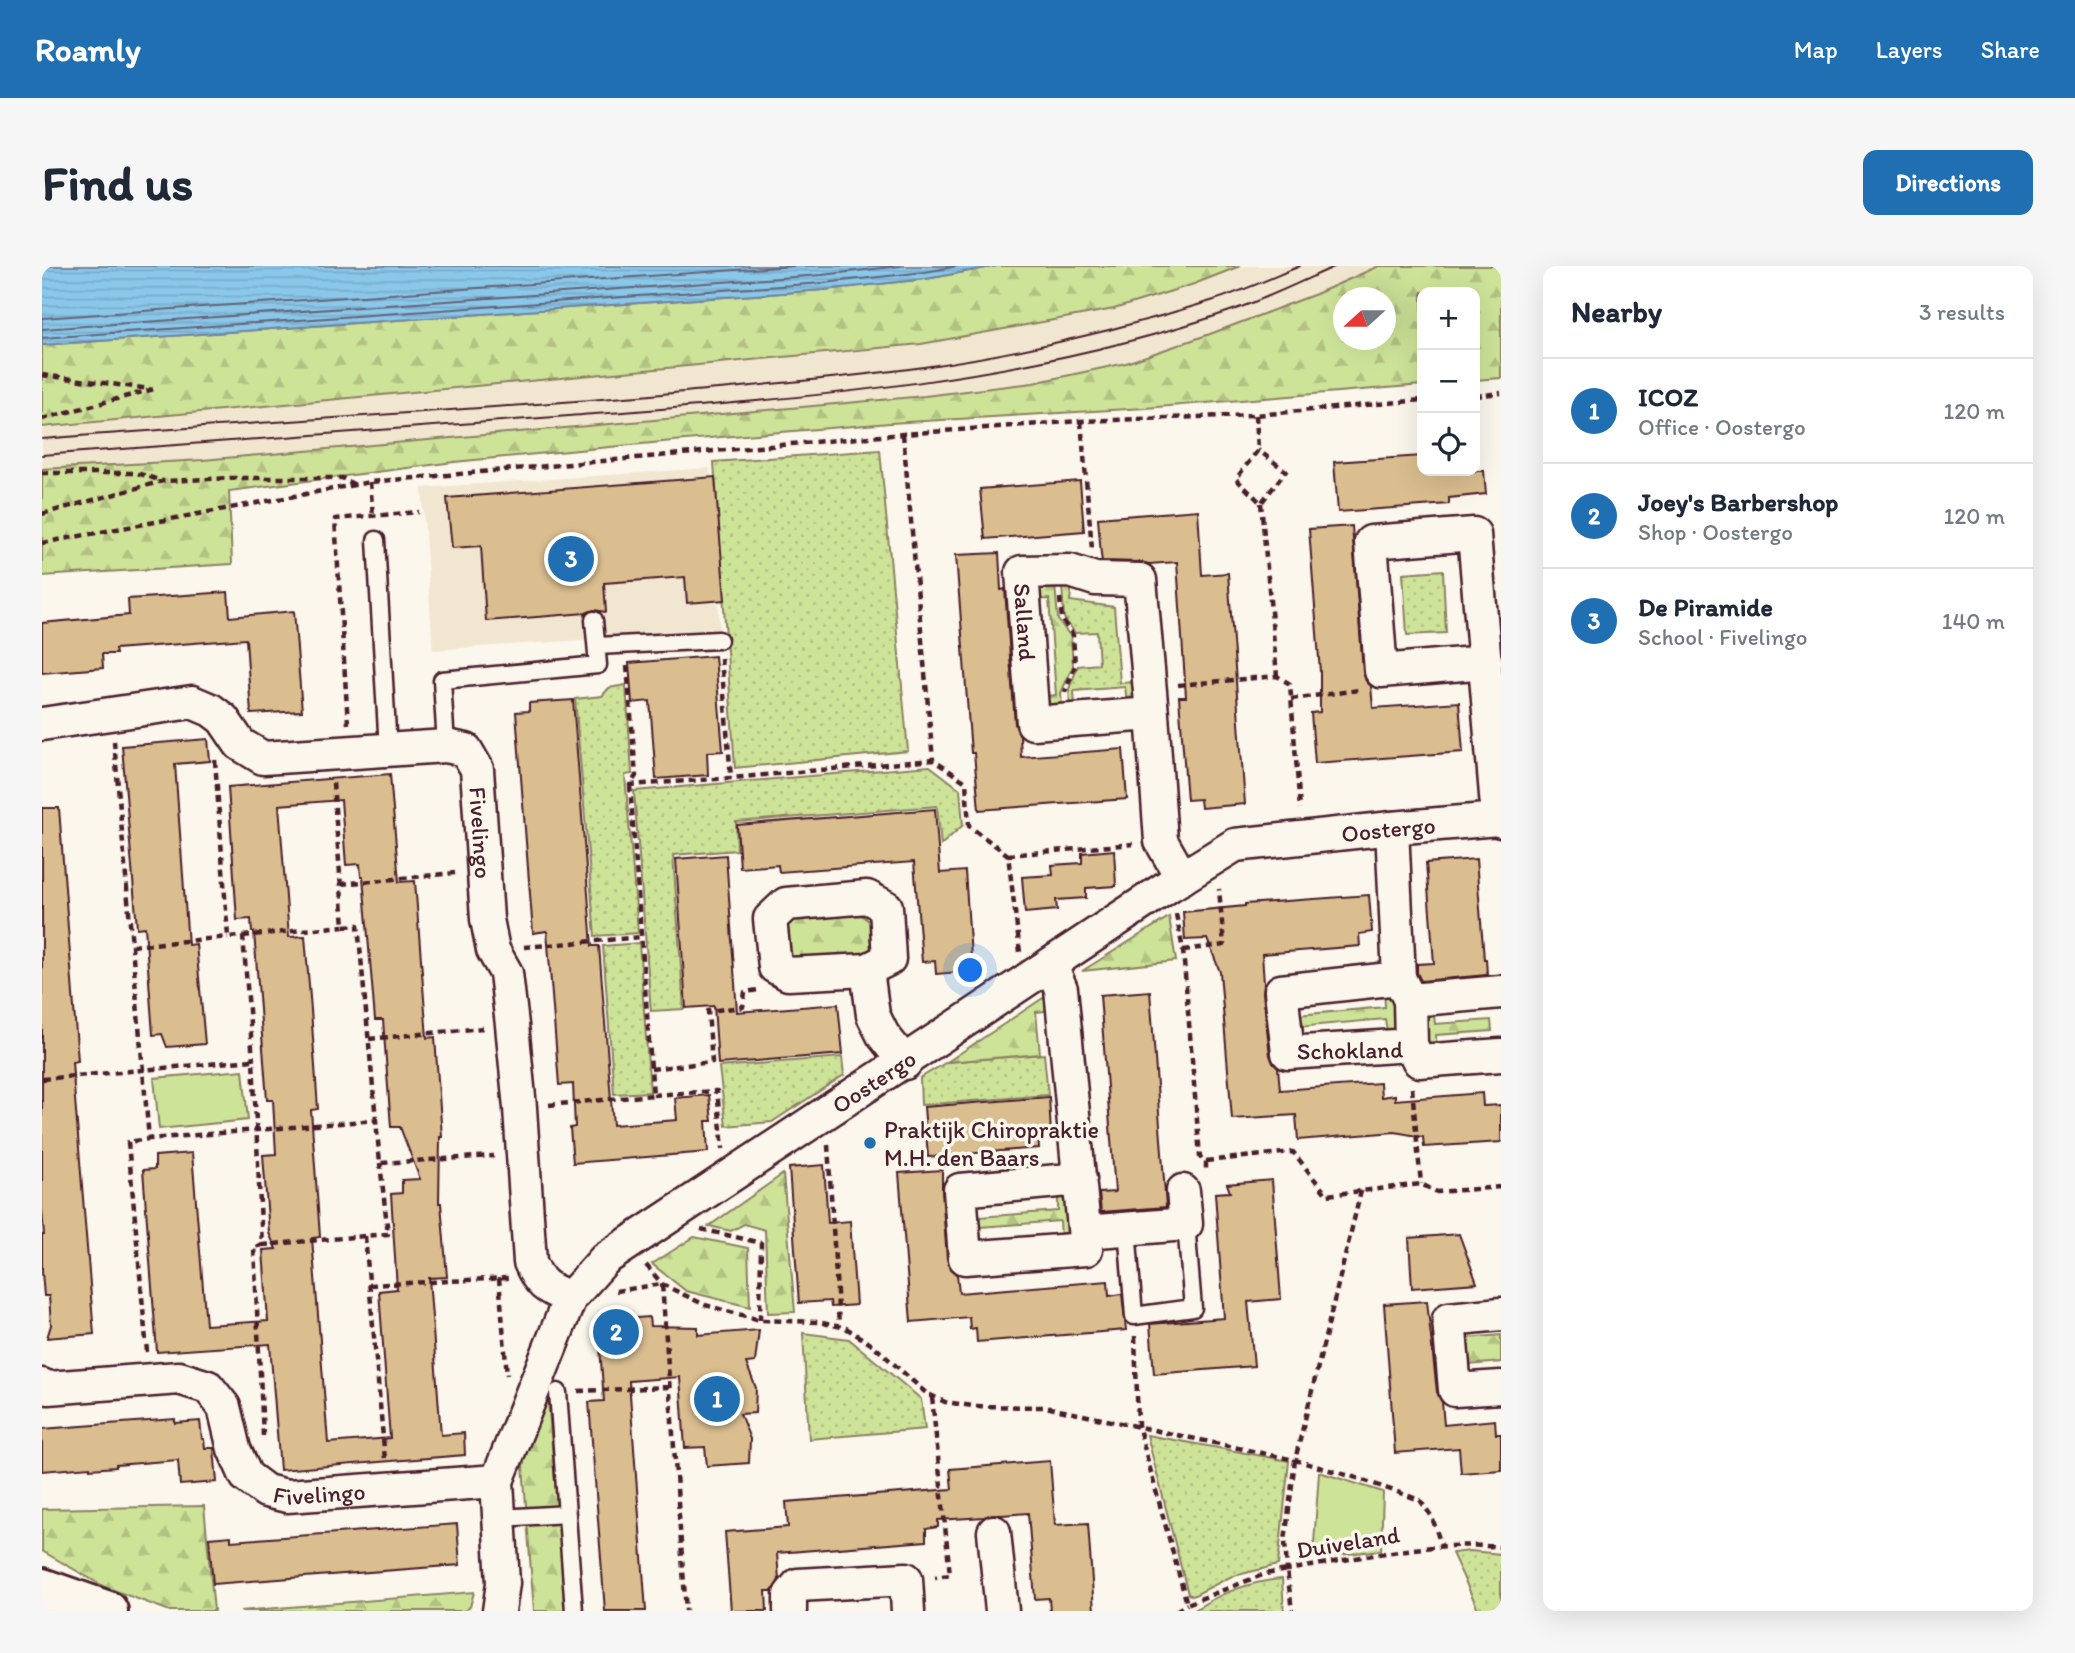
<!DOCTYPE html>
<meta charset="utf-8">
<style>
:root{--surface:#fff;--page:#f6f6f7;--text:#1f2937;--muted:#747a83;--line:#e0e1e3;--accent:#1f6fb2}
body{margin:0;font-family:Itim,sans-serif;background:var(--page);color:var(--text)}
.controls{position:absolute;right:21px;top:21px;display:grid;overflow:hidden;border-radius:14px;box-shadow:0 7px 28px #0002}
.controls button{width:63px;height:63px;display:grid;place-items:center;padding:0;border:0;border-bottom:2px solid var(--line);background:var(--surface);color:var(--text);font:35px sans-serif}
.compass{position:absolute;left:1291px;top:21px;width:63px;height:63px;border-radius:50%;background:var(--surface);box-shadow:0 7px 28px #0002;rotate:249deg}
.you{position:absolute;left:929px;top:705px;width:24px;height:24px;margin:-18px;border:5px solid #fff;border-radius:50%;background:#1a73e8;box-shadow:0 0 0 10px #1a73e833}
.badge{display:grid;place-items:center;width:46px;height:46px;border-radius:50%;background:var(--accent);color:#fff;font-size:23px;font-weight:700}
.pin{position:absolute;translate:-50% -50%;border:4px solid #fff;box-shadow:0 2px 7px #0006}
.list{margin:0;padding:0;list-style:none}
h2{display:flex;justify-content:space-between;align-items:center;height:91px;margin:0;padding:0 28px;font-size:30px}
h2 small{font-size:23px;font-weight:400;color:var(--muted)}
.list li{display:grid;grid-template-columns:46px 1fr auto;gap:21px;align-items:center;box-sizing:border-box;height:105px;padding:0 28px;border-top:2px solid var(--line)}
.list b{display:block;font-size:26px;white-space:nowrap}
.list p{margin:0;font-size:23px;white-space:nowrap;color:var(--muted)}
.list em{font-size:23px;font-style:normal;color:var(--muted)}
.icon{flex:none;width:38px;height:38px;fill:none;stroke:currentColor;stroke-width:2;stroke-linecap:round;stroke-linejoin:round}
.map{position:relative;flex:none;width:1459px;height:1345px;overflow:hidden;border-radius:14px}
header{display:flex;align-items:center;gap:42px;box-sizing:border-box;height:98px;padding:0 35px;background:var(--accent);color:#fff}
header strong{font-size:33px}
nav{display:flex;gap:38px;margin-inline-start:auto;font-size:24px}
.intro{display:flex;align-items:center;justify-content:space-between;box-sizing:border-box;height:168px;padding:0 42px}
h1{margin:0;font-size:49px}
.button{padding:18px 32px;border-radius:14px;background:var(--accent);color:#fff;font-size:24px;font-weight:700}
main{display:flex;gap:42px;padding:0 42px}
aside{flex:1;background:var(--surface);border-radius:14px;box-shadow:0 7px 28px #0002}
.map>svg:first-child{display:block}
.built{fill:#f1e6d0}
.grass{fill:url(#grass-dots);stroke:#8c8162;stroke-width:2}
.forest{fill:url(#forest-firs);stroke:#8c8162;stroke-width:2;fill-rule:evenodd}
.park{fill:#cde398;stroke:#8c8162;stroke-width:2}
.water{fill:url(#water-rules);stroke:#70849e;stroke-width:2}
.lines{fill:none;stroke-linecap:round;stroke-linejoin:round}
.shore{stroke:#646377;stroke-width:2}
.building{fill:#dabe8f;stroke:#4a1f2b;stroke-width:2;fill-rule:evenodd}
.service-casing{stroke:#4a1f2b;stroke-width:21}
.minor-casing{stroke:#4a1f2b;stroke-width:37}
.tertiary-casing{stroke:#4a1f2b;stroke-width:44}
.path{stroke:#4a1f2b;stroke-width:4.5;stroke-dasharray:7 5;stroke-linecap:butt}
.service{stroke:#fbf7ec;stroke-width:16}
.minor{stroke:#fbf7ec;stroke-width:32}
.tertiary{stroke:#fbf7ec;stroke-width:38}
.tram{stroke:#4a1f2b;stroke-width:2}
.poi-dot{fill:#1f6fb2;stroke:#fbf7ec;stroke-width:2.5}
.labels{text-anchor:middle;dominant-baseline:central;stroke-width:7;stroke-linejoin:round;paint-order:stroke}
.street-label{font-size:24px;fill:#4a1f2b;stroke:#fbf7ec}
.poi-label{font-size:24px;fill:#4a1f2b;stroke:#fbf7ec;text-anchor:start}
</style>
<header>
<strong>Roamly</strong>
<nav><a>Map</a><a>Layers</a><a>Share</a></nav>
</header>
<div class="intro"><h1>Find us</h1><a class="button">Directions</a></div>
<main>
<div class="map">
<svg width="1459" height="1345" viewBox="0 0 1459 1345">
<defs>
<pattern id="grass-dots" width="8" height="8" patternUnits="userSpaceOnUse" patternTransform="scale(1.75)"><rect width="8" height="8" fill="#cde398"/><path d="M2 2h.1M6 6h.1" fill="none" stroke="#b2c283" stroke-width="1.8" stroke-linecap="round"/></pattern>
<pattern id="forest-firs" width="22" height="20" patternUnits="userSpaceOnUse" patternTransform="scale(1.75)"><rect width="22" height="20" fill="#cde398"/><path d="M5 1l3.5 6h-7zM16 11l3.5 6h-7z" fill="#b2c283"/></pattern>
<pattern id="water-rules" width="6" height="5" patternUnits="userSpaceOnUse" patternTransform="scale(1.75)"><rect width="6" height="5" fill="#8ac8ea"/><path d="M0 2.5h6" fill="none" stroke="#79abc9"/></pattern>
</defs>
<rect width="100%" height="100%" fill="#fbf7ec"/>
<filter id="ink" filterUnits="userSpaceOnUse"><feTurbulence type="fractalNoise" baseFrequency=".0143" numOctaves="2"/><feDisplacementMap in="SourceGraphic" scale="14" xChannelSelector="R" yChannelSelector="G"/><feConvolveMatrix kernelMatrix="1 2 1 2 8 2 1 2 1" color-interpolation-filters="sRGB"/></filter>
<g filter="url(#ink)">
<path class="built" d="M1198,0H1337L1274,28L1168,68L1084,97L991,117L883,130L161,194L0,203V161L879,78L1072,43L1152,18Z
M668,202L678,365L391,384L380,222Z"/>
<path class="grass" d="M838,184L866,485L693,502L672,196Z
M1401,304L1404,367L1365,369L1361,307Z
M1020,318H1030L1028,335L1072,341L1078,417L1095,416C1095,428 1096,433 1085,437L1083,421L1032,425L1033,441L1028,440L1027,423L1036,400L1057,398L1055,366L1033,367L1022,352Z
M584,419L590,508L583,509L596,667L553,670L533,433L560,430L567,422Z
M888,500L918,523L921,559L899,579L895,540L694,556L695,584L631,589L642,743L609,745L592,525Z
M597,677L608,826L572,828L561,680Z
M1002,788L1006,829L879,839L878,812L905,796Z
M800,791L802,809L730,856L684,860L677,801Z
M761,1067L807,1073L879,1133L883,1163L767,1173Z
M1105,1169L1247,1195L1236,1299L1188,1311L1151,1330L1146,1328Z
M1428,1285L1459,1288V1345H1437L1410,1287Z
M1240,1313L1242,1345H1151C1176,1328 1209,1315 1240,1313Z"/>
<path class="forest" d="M955,0H1198L1152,18L1072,43L879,78L0,161V79L782,24L884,13Z
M1337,0H1459V112L1433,114V26H1380V119L1103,142L848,157L631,175L412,196L187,225L190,298L0,310V203L161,194L883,130L991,117L1084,97L1168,68L1274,28ZM1302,32H1344V74H1302Z
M994,318H1013L1016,354L1029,371L1031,400L1019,427L1020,442H1005L997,431L1014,429L1007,333L990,334Z
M816,647L831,658L832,679L828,689L759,699L745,688L743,662L755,650Z
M1127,651L1134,695L1040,705Z
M1342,723L1352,728L1355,766L1346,771L1343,753L1256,761V749L1343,741Z
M1001,732L1012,744L994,746L998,788L905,796Z
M1391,740L1393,758L1449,754L1450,765L1394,769L1395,788L1384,782L1382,748Z
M741,908L753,1046L726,1047L723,964L702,958L689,965L667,960Z
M1025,926L1032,967L1019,973L1018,955L938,961L939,979L933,977L935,932L937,951L1016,945V927Z
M652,971L706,982L708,1041L644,1025L610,998Z
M1459,1069V1096L1427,1099L1425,1072Z
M506,1132L524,1345H492L481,1200L491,1161Z
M162,1240L172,1345H128L63,1321L0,1285V1243Z
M432,1326L428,1341L422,1345H198Z"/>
<path class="park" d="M201,804L206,854L117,863L112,812Z
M1277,1206L1341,1226L1339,1284L1271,1292Z"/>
<path class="water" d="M0,0H955L884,13L782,24L0,79Z"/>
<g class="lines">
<path class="shore" d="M0,52L753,0
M0,63L780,9L858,0
M0,72L781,17L883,6L916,0"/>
</g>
<path class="building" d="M1380,190V205H1442L1444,228L1407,232V238L1296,246L1292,196Z
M673,211L683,334L645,337L643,311L562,317L564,346L552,344L544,347L444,355L439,280L410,282L405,232Z
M1038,215L1042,265L943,273L938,223Z
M1156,244L1160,309L1186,307L1203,538L1159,542L1158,533L1145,534L1137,431H1144L1135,296L1107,298L1098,296L1060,295L1059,289L1056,252Z
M1310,260L1321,406L1324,415L1329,420L1331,442L1417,436L1421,486L1273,497L1269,447L1278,446V406L1267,263Z
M957,287L959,324L963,323L973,458L978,470L979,491L1081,483L1085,533L937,544L932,487H929L914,289Z
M186,326L188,351L252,345L260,445L209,448L204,373L73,383L74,388H60L61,402L0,407V357L87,349L86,333Z
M673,390L681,485L665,486L666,509L614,513L608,435L590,437L587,397Z
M531,434L550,680H557L571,859L635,854L633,832L667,829L670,855H664L666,886L531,897L528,862L533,861L531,818L517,819L505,665L491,667L474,446L487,445V437Z
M166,473L168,495L133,498L146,679L154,678L163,778L125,781L120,768L111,769L103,661L95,662L80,480Z
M348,508L357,616L373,615L385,772L393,771L400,871H398L397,937H399L405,1011L387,1012L399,1169L422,1167L423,1189L238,1204L228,1078L115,1086L101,904L113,903V890L150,887L164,1059L226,1055L221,984L234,983L227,967L221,889L234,888L231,834H225L212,666H210L209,653L195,654L186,521ZM299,534L304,599L318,598L319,611H321L333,754H341L349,861H358L378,913L360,914V927L349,928L355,1023L337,1025L348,1172L286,1177L270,972L278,971L269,844L276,843L269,744L263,670L247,671L237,539Z
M0,542H17L36,795L30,796L52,1068L5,1072L9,1059L7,1030H2L0,1006V969H2L0,943Z
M893,543L898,607L923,605L930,705L894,708L893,695L880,696L872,596L737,606L736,599L698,602L695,559Z
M1072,584L1074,620L1044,622V632L1014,634L1015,644L983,647L980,611L1011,609L1010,599L1040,597V587Z
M684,589L695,746L796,738L801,788L676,798L672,740L644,742L634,593Z
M1434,593L1442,693H1444L1445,709L1379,715L1375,707V698L1392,697L1384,597Z
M1327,629L1330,666L1317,668L1318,680L1220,688L1222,717L1221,727L1228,789L1231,797L1236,802L1238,824L1338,817L1339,831L1353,829V834L1440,827L1441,840L1459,839V876L1382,881L1381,871L1353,866L1256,874L1254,849L1190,853L1178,706L1165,673L1143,674L1141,646L1203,640V638Z
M1108,725L1124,941L1059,946L1057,927L1073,926L1058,729Z
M1007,831L1009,868L996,870L997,882L886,891L882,841Z
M782,899L786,957L808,955L814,1039L789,1041L788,1035L757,1037L747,902Z
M900,904V925L905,993L908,1003L915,1009L917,1027L1066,1015L1067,1030L1080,1028L1084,1064L935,1076L934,1062L928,1063L927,1051L869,1056L857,907Z
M1230,914L1239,1033L1206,1036L1212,1100L1112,1108L1108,1058L1182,1052L1173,927L1188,926L1185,918Z
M1417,968L1435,1017L1370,1022L1367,972Z
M1385,1035L1395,1126L1400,1136L1402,1159L1453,1154L1454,1168H1459V1204L1419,1207L1417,1182L1353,1187L1342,1038Z
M607,1051L608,1060L656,1061V1069L717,1064L713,1096L704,1097L714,1122L713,1147L698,1148L708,1173L707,1197L665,1200L663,1181L643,1182L638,1111L587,1115L604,1345H563L547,1136L562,1135L556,1055Z
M133,1153V1157L158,1155L160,1173H162L163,1182H172L175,1216L138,1219L136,1194L74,1199V1201L48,1203V1201L0,1205V1163Z
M1008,1195L1013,1259L1046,1257L1052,1345H1008L1007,1332L993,1333L986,1247L959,1249L951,1248L942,1251L896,1254V1261L884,1263V1275L735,1287L737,1314L731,1325H724L725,1345H689L683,1266L746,1261L744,1236L910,1223L908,1203Z
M415,1258L418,1299L171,1318L167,1272L189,1270V1275Z"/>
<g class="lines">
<g class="service-casing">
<path id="service" d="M334,274L346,484
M555,380L677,374
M404,480L400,414L556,399L552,354
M1085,962L1092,1050L1151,1042L1144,958
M516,1126L532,1345
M457,1252L525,1248"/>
</g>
<g class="minor-casing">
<g id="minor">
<path d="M1444,396L1339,405L1329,276L1432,268L1456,553"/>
<path id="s1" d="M1110,448L1098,314L1053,313L1028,305L980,306L991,457L1110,448L1119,575L1140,612"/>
<path id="s2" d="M0,458L150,436L169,444L181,453L198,478L221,492L404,480L424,484L435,503L445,653L451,684L464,707L470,759L478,842L488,996C498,1020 505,1022 528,1032"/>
<path d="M1350,562L1357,712"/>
<path d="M825,631L844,641L847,693L825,704L746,708L733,701L728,653L744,638Z"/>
<path d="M1009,699L1019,723L1044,983L923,992L918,924L1038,913"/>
<path d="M825,704L831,749L841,769L863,797"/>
<path d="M1368,734L1369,779L1377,795L1459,789"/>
<path d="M1369,779L1246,787L1239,725L1357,712L1368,734L1459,726"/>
<path d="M1043,966L1144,958L1141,925"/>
<path d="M1459,1048L1407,1053L1413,1124L1459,1121"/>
<path id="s3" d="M0,1119L6,1122L137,1112L166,1121L182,1141L192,1183L204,1210L224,1225L245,1230L455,1215"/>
<path d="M952,1266L960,1345"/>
<path id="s4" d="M457,1345L461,1317L455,1215L528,1032L563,993L1128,619L1193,579L1350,562L1456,553L1459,555"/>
<path d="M748,1345V1329L756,1319L864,1313L866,1345"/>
</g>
</g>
<g class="tertiary-casing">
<path id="tertiary" d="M0,1322L66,1345"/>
</g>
<path class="path" d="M0,109L108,123
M1433,130L1459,127
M1214,149L1216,184L1194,213L1219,237L1244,205L1216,184
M0,153L112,123
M1039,155L1050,283
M861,168L891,494
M0,207H95L120,215
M328,216L331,250
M1219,237L1235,410
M0,248L121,215L190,212H300L313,219
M0,277L328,216L861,168L1039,155L1214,149L1380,134
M1018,332L1020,354L1031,369L1033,400L1023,426
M679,392L689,512
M585,400L594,510L588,519L689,512L891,494L924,516L927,560L966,589L978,686
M1136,419L1235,410L1248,418L1258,543
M1249,433L1317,424
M306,458L293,253L377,246
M72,475L107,873L334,854L338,897L452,890
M173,494L186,671L201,670L211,794
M291,517L302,660L316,659L334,854
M966,589L1091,578
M299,618L413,607
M1134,648L1141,684L1158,891L1164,895V907
M201,670L302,660
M90,680L186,671
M482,681L600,671
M1141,684L1182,679L1177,623
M327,773L441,762
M609,803L670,796L666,745L701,741L703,726L717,724
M0,813L211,794L220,979L212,981L221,1170
M1370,822L1379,918
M611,829L675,825L681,883
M507,839L611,829L588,519
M786,879L797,1060
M1164,895L1251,886L1285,929L1379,918L1395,926L1459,921
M1319,925L1253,1194L1315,1212L1378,1234L1390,1251L1399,1279
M659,963L719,977L718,1054
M323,970L343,1194
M220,979L346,968L338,897
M604,999L620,1018L663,1039L718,1054L776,1056L804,1062L832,1080L884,1127L903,1136L930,1140L1003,1141L1253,1194L1243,1275L1245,1304C1315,1293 1388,1274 1459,1281
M457,1012L465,1109
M327,1019L466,1012
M574,1025L620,1018L644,1345
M1093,1070L1096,1159L1145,1338L1223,1308L1245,1304L1250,1345
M105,1086L86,876L107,873
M536,1125L628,1121
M890,1131L908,1309L893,1311
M1134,1345L1145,1338"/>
<use href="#service" class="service"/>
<use href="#minor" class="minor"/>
<use href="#tertiary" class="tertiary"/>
<path class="tram" d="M0,173C207,156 414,146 620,128C707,120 795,113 882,101C979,87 1076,64 1169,35C1199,26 1229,12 1258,0
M0,189C176,176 351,163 527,150C750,133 978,118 1191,44C1226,32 1260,15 1294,0"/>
</g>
</g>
<circle class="poi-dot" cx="828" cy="877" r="7"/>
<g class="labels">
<g class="street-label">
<text stroke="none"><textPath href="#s1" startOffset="304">Salland</textPath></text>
<text stroke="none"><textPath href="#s4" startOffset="1288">Oostergo</textPath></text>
<text stroke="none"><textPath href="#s2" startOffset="534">Fivelingo</textPath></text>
<text transform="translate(1308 784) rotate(-1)">Schokland</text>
<text stroke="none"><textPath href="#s4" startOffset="702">Oostergo</textPath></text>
<text stroke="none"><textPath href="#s3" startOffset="346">Fivelingo</textPath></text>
<text transform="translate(1306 1276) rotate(-9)">Duiveland</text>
</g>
<g class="poi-label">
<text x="842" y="863">Praktijk Chiropraktie<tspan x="842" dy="28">M.H. den Baars</tspan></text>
</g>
</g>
</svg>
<div class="controls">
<button>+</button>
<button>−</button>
<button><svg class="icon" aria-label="locate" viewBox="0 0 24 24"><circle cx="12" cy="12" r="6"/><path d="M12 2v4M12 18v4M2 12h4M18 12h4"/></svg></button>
</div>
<svg class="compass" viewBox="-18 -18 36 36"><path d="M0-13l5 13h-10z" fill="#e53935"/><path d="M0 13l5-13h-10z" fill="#747a83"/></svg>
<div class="you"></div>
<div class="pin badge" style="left:675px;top:1133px">1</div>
<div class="pin badge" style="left:574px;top:1066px">2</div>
<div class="pin badge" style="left:529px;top:293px">3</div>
</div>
<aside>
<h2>Nearby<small>3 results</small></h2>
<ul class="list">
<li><span class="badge">1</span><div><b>ICOZ</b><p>Office · Oostergo</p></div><em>120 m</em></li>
<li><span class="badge">2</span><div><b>Joey's Barbershop</b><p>Shop · Oostergo</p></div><em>120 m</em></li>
<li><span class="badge">3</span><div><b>De Piramide</b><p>School · Fivelingo</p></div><em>140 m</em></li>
</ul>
</aside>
</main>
